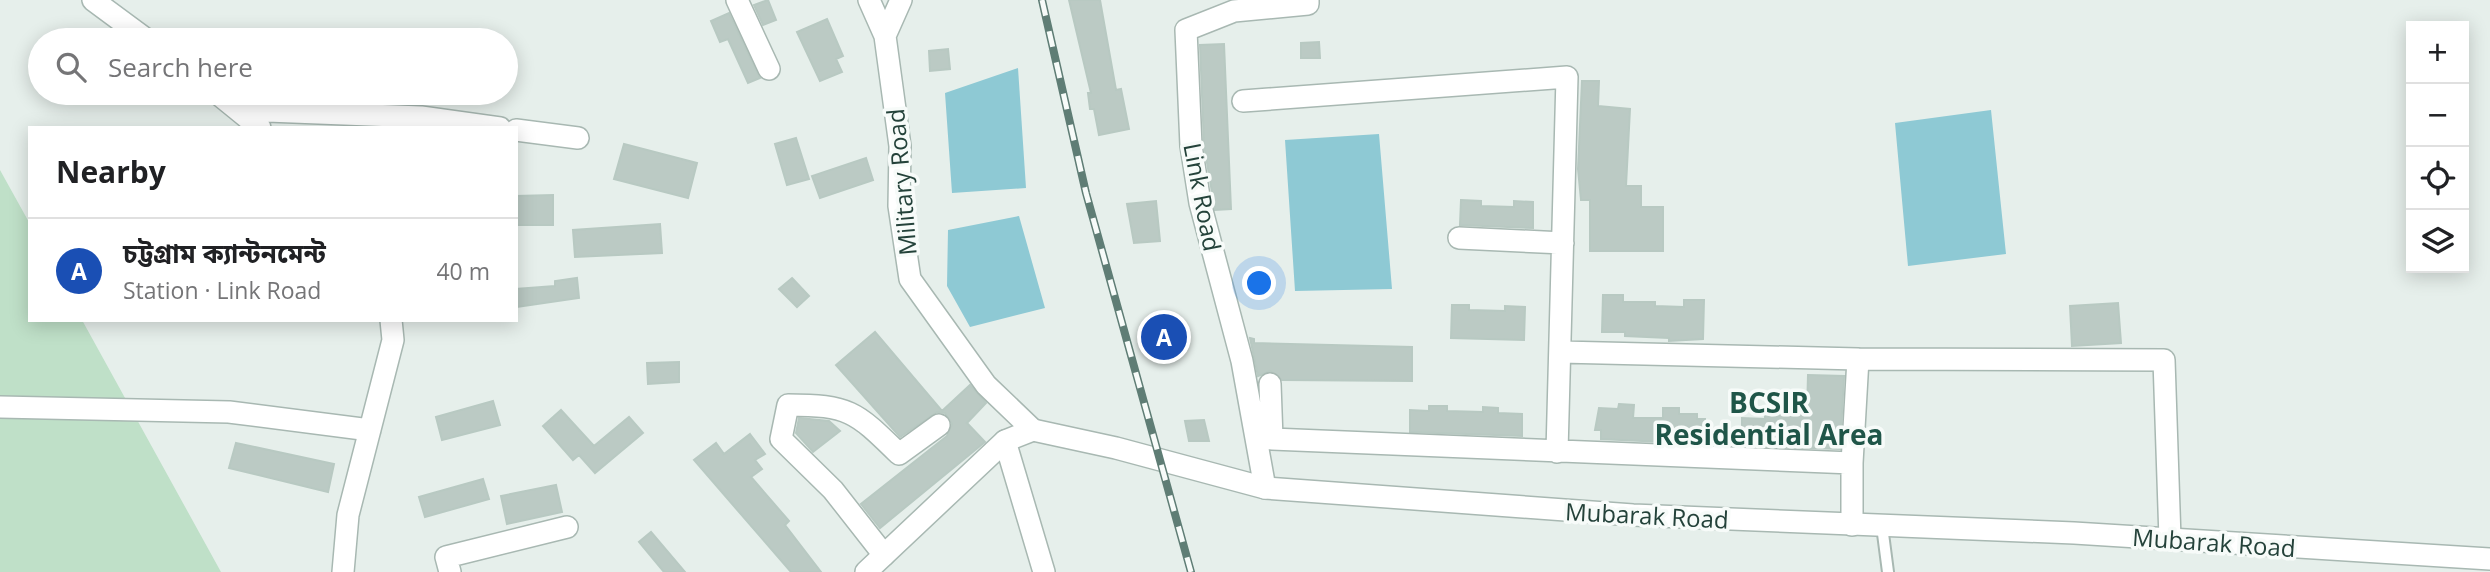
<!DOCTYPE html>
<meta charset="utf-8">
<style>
:root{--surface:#fff;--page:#f2f2f2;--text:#202124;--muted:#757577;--line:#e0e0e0;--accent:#d93025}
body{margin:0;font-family:"Open Sans","Noto Sans Bengali",sans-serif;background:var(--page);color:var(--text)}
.controls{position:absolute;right:21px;top:21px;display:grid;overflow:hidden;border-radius:0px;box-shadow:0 4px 18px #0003}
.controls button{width:63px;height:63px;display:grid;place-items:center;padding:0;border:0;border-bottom:2px solid var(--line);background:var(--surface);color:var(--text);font:35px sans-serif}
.you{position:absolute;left:1260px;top:284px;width:24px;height:24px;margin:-18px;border:5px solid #fff;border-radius:50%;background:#1a73e8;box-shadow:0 0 0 10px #1a73e833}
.badge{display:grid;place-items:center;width:46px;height:46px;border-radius:50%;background:var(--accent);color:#fff;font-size:23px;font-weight:700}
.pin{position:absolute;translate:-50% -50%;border:4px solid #fff;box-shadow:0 2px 7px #0006}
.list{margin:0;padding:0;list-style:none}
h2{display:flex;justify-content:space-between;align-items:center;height:91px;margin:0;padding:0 28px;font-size:30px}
h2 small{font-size:23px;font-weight:400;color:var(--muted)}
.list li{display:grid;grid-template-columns:46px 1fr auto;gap:21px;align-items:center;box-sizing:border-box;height:105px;padding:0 28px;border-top:2px solid var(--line)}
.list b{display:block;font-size:26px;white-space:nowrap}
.list p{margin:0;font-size:23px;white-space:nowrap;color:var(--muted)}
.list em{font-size:23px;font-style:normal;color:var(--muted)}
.icon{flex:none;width:38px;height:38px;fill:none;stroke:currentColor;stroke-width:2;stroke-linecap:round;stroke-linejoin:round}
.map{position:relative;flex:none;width:2490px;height:572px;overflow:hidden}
.search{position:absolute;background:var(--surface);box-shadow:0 4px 18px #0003;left:28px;top:28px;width:490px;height:77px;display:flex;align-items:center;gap:18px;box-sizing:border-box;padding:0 24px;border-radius:38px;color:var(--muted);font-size:26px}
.panel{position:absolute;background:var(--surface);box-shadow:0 4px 18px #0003;left:28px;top:126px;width:490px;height:196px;border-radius:0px}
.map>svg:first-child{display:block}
.green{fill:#bfe0c8}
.water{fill:#8ec9d4}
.building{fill:#bbcac4;stroke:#b8c9c2;stroke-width:2}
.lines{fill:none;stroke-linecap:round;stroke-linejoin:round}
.service-casing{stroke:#a8b8b2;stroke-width:14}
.minor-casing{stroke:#a8b8b2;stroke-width:24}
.tertiary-casing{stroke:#a8b8b2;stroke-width:24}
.service{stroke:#fff;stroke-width:10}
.minor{stroke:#fff;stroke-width:21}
.tertiary{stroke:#fff;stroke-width:21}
.rail-casing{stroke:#5f7d75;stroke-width:8}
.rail{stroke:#f7fbf9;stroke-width:5;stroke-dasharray:16;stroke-linecap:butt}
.labels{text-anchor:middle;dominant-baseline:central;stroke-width:7;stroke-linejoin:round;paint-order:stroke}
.street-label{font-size:24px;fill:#24423a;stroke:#f7fbf9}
.quarter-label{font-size:28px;font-weight:bold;fill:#1f5548;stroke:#f7fbf9}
</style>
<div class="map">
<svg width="2490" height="572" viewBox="0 0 2490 572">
<rect width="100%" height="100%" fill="#e6efeb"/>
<path class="green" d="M0,170L30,224V320H82L221,572H0Z"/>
<path class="water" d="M1018,68L1026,188L952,193L945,93Z
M1991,110L2006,254L1908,266L1895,123Z
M1379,134L1392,289L1295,291L1285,140Z
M1019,216L1045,308L970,327L947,286L948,230Z"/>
<path class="building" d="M768,0L776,20L763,25L754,5Z
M1069,0H1100L1116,90L1121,89L1129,129L1099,135L1094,109H1090L1088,93H1091Z
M729,13L760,78L748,83L728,39L720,42L711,21Z
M827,19L843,56L836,59L842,72L820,81L797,32Z
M1319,42L1320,58H1301V43Z
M1224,44L1231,209L1215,210L1204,145L1200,45Z
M948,49L950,69L930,71L929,51Z
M1582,81H1599L1598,106L1630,109L1626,186H1641V207H1663V251H1590V200H1581L1578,169Z
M796,138L809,179L787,185L775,144Z
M624,144L697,163L688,198L614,179Z
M866,158L873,180L820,198L812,176Z
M553,195V225H516V196Z
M1461,200L1481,201V206L1514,207V201L1533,202V228L1460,225Z
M1156,201L1160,241L1134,243L1127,204Z
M660,224L662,253L575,257L573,230Z
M577,278L579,298L516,307V289L555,286V281Z
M792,278L809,296L797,307L779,289Z
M1603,295H1623V302H1655V306L1684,307V300H1704L1703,339L1669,341V338L1625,336V332H1602Z
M2118,303L2121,343L2072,346L2070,306Z
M1452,305H1469V310L1505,311V306L1525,307L1524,340L1451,338Z
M875,332L942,411L970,385L986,403L967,423L985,442L880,528L861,504L947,436L952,424L945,413L937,412L900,437L836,365Z
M1250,338L1254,339V343L1412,347V381L1282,380L1270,371L1258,376Z
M679,362V382L648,384L647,363Z
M1808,375L1844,376L1840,449L1749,446V440H1742V418L1765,419V412H1807Z
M493,401L500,425L442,440L436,417Z
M1619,404L1634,405L1633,418H1663V408H1679V414H1697V419H1705L1704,444L1601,439V430H1595L1599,408L1618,409Z
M1429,406H1447V411L1483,412V407L1498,408V413L1522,414V436L1410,432V410L1429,411Z
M561,410L594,446L629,417L643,433L595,473L579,455L573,460L543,426Z
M799,418L829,421L840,431L813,452L796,433Z
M1204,420L1209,441H1189L1185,421Z
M750,434L765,454L755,460L762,469L751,477L789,521L785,525L821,572H791L694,460L716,443L724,454Z
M236,443L334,464L328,492L229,468Z
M483,479L489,499L425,517L419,497Z
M556,485L562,512L507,524L501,496Z
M651,532L685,572H664L639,542Z"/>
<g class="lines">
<g class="service-casing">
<path id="service" d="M1882,526L1888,572"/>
</g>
<g class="minor-casing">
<path id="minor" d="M93,0L147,40
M737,0L769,69
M869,0L885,36
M901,0L885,36L900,146L899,206L910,279L986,385L1033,430
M217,93L260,128
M1243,101L1567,77L1557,452
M240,110L421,117L500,128
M516,130L578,138
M1459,238L1563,243
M1561,352L1858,359L2164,360L2170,539
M1270,384L1272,439L1852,463
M0,407L229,412L370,430
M1005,441L1044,572
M1265,488L1242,361L1200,203L1191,146L1186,30L1234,11L1308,4V0
M1852,525V463L1858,359
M884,555L833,490L781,439L788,405C850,405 856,412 899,454L939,425
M343,572L348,515L393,340L391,320
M450,572L446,557L567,527"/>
</g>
<g class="tertiary-casing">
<path id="tertiary" d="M866,572L1005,441L1033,430L1116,448L1265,488L1633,515L2074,533L2490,559"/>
</g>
<use href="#service" class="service"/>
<use href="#minor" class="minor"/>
<use href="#tertiary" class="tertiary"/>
<g class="rail-casing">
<path id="rail" d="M1042,0L1086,193L1191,572"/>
</g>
<use href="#rail" class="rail"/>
</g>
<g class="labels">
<g class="street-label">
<text transform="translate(901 182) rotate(-95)">Military Road</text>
<text transform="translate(1203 197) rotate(79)">Link Road</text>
<text transform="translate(1647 515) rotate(3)">Mubarak Road</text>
<text transform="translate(2214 542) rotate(4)">Mubarak Road</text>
</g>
<g class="quarter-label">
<text x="1769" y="402">BCSIR<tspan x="1769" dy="32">Residential Area</tspan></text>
</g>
</g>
</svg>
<div class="controls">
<button>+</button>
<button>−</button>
<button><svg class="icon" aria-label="locate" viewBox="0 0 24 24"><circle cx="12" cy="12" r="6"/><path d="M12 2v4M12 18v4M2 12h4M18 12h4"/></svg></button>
<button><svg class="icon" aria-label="layers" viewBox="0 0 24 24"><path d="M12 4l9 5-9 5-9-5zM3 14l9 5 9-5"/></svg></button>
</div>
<div class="you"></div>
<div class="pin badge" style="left:1164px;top:337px;background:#1a4fb4">A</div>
<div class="search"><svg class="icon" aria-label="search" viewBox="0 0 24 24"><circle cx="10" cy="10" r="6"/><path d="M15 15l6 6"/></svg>Search here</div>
<section class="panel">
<h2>Nearby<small></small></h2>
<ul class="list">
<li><span class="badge" style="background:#1a4fb4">A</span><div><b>চট্টগ্রাম ক্যান্টনমেন্ট</b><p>Station · Link Road</p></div><em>40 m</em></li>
</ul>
</section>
</div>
